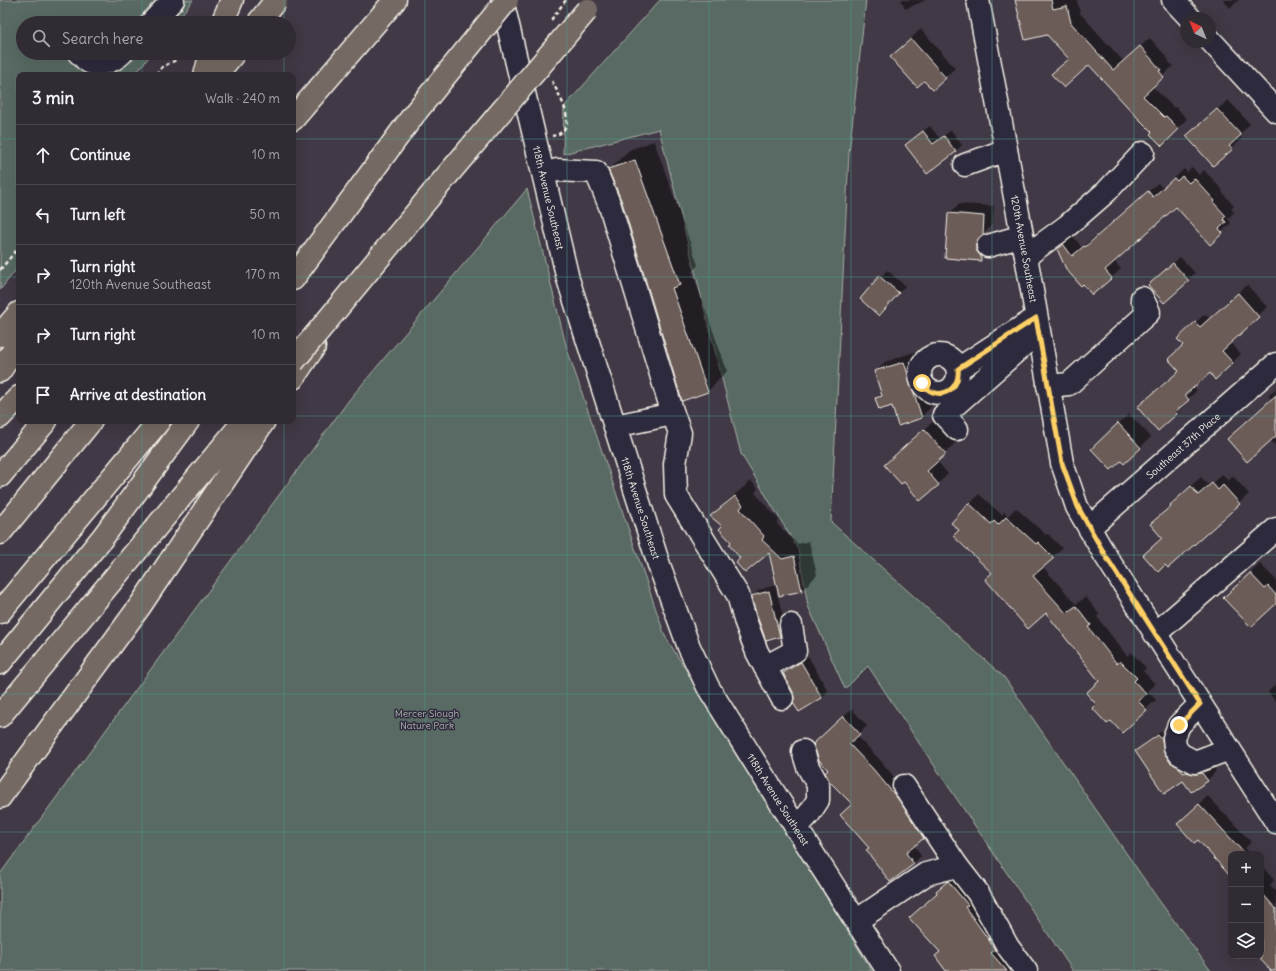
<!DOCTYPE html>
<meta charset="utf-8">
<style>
:root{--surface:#312b34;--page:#3d3740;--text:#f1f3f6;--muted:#a8a7ac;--line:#4c474f}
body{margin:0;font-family:Delius,sans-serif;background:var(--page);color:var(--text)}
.controls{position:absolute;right:12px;bottom:12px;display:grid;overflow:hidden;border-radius:8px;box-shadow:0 4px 16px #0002}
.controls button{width:36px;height:36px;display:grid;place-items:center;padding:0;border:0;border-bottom:1px solid var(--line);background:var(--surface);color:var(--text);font:20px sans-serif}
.compass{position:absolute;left:1180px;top:12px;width:36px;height:36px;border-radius:50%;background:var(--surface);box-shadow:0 4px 16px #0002;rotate:317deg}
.stop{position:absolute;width:12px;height:12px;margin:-9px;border:3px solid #ffd166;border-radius:50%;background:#fff}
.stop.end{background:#ffd166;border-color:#fff;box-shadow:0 1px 4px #0008}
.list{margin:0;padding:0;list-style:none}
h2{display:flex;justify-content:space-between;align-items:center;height:52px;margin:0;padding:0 16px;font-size:17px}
h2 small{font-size:13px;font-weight:400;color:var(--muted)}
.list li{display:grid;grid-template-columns:26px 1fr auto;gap:12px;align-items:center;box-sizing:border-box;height:60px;padding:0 16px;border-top:1px solid var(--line)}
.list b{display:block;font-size:15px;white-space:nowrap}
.list p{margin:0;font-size:13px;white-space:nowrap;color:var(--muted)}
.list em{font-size:13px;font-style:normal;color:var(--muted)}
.icon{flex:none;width:22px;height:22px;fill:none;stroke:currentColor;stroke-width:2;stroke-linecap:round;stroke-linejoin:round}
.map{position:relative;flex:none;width:1276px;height:971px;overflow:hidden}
.search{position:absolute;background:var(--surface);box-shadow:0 4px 16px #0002;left:16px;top:16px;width:280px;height:44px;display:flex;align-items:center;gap:10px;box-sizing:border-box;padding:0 14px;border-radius:22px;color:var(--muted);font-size:15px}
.panel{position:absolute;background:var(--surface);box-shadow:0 4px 16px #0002;left:16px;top:72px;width:280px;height:352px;border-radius:8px}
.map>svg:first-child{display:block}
.green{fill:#596b64;stroke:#a6aea6}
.shadow{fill:#0007}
.building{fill:#6c5b59;stroke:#f4f1e8}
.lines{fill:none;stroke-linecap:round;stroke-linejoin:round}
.minor-casing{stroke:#f4f1e8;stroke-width:25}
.highway-casing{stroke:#f4f1e8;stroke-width:25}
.path{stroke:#f4f1e8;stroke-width:2.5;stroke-dasharray:4 3;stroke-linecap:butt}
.minor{stroke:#2f2a3d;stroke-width:22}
.highway{stroke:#756964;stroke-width:22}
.highway-bridge-casing{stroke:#f4f1e8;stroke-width:25;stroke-linecap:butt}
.highway-bridge{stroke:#756964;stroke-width:22}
.route{stroke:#ffd166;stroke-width:5}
.grid{fill:none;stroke:#48958c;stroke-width:1;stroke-opacity:0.55}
.labels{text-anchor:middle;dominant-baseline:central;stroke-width:3;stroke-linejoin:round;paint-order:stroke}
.street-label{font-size:10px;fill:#f4f1e8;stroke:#2f2a3d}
.park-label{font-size:10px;fill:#aeb5ad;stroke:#2f2a3d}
</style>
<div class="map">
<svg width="1276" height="971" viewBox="0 0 1276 971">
<rect width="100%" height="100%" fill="#413945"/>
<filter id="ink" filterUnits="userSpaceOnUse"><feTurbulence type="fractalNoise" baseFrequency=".025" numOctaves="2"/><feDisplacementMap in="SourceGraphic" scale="8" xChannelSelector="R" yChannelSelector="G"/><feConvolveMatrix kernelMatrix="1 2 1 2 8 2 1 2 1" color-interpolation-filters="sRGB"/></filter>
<g filter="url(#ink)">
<path class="green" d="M0,0H193L175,23H23V53H152L135,75H19V266L0,290Z
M660,0H866L849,153L831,522L1004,677L1158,899L1211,971H1073L921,746L868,666L845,689L808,606L798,549L741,454L659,129L563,154L564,107Z
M527,189L567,349L665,636L872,971H0V874L349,400Z"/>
<path class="shadow" d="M901,0H926L905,9Z
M1017,0H1077L1080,13L1123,61L1150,38L1169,60L1168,61L1173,66L1152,86L1174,108L1176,107L1187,119L1162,144L1153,132L1089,63L1053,74L1069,58Z
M1223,0H1239L1230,8Z
M921,29L955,68L945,77L924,80L891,57Z
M1228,100L1250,124L1239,135L1242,139L1232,148L1198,127Z
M930,126L940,139L951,130L962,145L956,151L927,173L913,139Z
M654,141L698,265L692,271L727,371L708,391L683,400L623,202L610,169L629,150Z
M1192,167L1199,175L1204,170L1223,191L1222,192L1234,206L1231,209L1234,212L1228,219L1231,223L1210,243L1176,206L1114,261L1121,269L1111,278L1058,249L1073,236L1082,248L1094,237L1095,239L1158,183L1163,189L1184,169L1187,172Z
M959,204L994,206L992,224L985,233L986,240L991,250L981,260L949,214Z
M1180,257L1195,273L1164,301L1156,279Z
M887,270L905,286L879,315L861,299Z
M1247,285L1267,307L1230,342L1241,354L1232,363L1210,372L1194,386L1197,390L1184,403L1186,404L1158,430L1179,371L1187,330L1205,314L1210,319Z
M914,352L931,407L921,417L876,398L882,393L875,372L885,362Z
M1276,388V446L1270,440L1272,399L1268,396Z
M1129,414L1151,437L1124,463L1102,439Z
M935,420L955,443L937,461L948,474L921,500L896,455Z
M1222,474L1228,481L1233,476L1249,494L1239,503L1165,564L1144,555L1163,537L1172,506L1181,495L1201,477L1209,486Z
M751,481L758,488L755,493L779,520L777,524L798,544L809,541L817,575L802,590L770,551L742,558L723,526L712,516L727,501Z
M979,494L1002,515L1004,512L1008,516L1016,508L1046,535L1048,534L1062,548L1043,567L1076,604L1086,597L1099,614L1097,617L1127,656L1131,652L1146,668L1143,671L1155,684L1147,691L1156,700L1146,709L1111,719L1097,704L1100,680L1046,611L986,579L993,572L960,530L970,504Z
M1260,564L1276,580V602L1234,588Z
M775,585L786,629L780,636L752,596L759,590Z
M808,656L828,691L822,697L799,711L794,692L784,673L790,667Z
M1276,684V702L1268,692Z
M852,709L867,726L857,736L881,761L906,792L931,830L914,845L921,856L913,864L870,848L853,804L830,770L822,736Z
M1168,727L1196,763L1212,764L1216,771L1207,781L1184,779L1136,751L1146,742Z
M1208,796L1251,842L1245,848L1251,854H1231V876L1187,815Z
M1261,865L1274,880L1270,885L1276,891V971H1272L1259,956H1261Z
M954,876L974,897L1020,971H947L941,952L938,892L943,885Z"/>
<path class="building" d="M1015,0H1051L1053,9L1067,6L1071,23L1113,70L1140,46L1161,70L1159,71L1164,77L1143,96L1164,117L1166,116L1179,129L1162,146L1150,134L1152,132L1136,116L1089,65L1064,88L1051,74L1069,59L1047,35L1025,40Z
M911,39L946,78L933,90L924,81L917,87L890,57Z
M1217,109L1241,135L1229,146L1233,149L1213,166L1186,136Z
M923,131L933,144L944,136L956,152L927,174L905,145Z
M635,160L680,285L672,288L708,392L682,401L622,202L608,169Z
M1182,176L1189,183L1194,178L1215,201L1213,202L1226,216L1223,219L1226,222L1219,229L1223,233L1210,245L1176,207L1105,270L1112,278L1092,295L1083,284L1081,286L1066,269L1057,249L1063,244L1072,256L1084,246L1085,247L1148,191L1153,197L1174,178L1177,181Z
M948,213L984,216L983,235L979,238L976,243V250L981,256V261L945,258Z
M1173,263L1189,281L1164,303L1148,285Z
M879,276L899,293L879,316L860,299Z
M1238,293L1259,317L1222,351L1233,363L1215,380L1210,373L1185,395L1189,400L1175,412L1177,414L1158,431L1137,407L1179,371L1168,359L1183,345L1177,339L1195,322L1200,327Z
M904,362L922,418L898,426L892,406L879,410L875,398L882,396L874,371Z
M1276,395V436L1247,462L1227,439Z
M1118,423L1141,448L1124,464L1121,461L1111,470L1091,449Z
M924,429L946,454L927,471L939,485L920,501L904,482L901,484L884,465Z
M1212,483L1218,490L1223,485L1240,504L1168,568L1165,565L1158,572L1143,555L1162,538L1150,524L1171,506L1170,505L1191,486L1198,495Z
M735,496L743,505L740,509L764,536L762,540L782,559L794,556L802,591L779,596L769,553L745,573L736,563L740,558L729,545L731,542L719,529L722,526L710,516Z
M969,503L991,524L994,521L998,525L1006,517L1036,544L1038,542L1054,558L1033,576L1066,613L1076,606L1091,625L1088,627L1117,664L1120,661L1137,678L1134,681L1146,694L1138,701L1147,710L1122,733L1111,721L1107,724L1092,708L1096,704L1086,693L1099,681L1046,613L1028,629L985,579L992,573L953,536L959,530L951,523Z
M1250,573L1265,589L1268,586L1276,595V604L1251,627L1223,598Z
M769,591L780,637L766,641L757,616L751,596Z
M801,662L822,698L799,712L793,703L794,698L793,692L783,673Z
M843,716L860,734L849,744L873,769L899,800L924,838L906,853L914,864L890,882L866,850L869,848L840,815L852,804L829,781L825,773L828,770L819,760L813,744Z
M1158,735L1162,740L1165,754L1170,762L1180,768L1183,773L1186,772L1194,774L1202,773L1208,781L1191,792L1183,781L1164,794L1135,751Z
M1199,804L1245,854H1231V877L1198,840L1194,843L1177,824Z
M948,881L968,905L965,907L991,943L995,950L991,953L1007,971H946L935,956L940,952L909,918L937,893L936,891Z
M1261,892L1276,909V971H1271L1261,960Z"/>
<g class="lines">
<g class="minor-casing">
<g id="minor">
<path id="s1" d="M502,0L568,279L659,565L689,647L708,687L764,777L888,971"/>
<path id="s2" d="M978,0L1026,256L1062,463L1077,507L1105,555L1276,822"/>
<path d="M1173,0L1190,18"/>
<path d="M151,23L173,0"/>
<path d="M1210,40L1276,111"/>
<path d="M79,53C82,55 84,58 86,60C97,68 113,62 122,53"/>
<path d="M965,165L1006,150"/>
<path d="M544,174L557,170L596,172L610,206L673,414L615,426"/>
<path d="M988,246L1022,236"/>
<path d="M1026,256L1067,226L1106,192L1143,153"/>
<circle cx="939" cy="374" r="19"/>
<path d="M958,369L1036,318"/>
<path d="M1048,386L1069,384L1149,312L1142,298"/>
<path d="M673,414L680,433L675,464L676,495L738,595L745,620L757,652L765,667L795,651L791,625"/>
<path d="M957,429L944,415L1038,332"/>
<path id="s3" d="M1089,528L1276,364"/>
<path d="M1155,634L1276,529"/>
<path d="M765,667L782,698"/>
<path d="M1200,704L1179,725L1174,738L1175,747L1180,754L1195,762L1229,749"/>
<path d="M904,786L957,866"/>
<path d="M796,828L809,814L818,800V785L808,767L803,751"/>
<path d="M856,921L926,874L957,866L978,893L1008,947L1026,971"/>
</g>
</g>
<g class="highway-casing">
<path id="highway" d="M222,23L232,0
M205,75L211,53
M216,75L234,53
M293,119L395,0
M293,279L415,113
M0,335L19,313
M0,371L19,342
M293,378L314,347
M0,417L19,397
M0,476L46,421
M0,533L91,421
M0,612L159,421
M0,663L103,537L188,421
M0,716L244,421
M0,797L140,606L264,421"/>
</g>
<path class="path" d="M551,20L566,0
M156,75L162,67L190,53
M552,81C559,96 582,130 552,136
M0,270L19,247"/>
<use href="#minor" class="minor"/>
<use href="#highway" class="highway"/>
<g class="highway-bridge-casing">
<path id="highway-bridge" d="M258,23L276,0
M415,113L507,0
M293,362L445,178L587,10"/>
</g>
<use href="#highway-bridge" class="highway-bridge"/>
</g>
</g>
<g class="lines" filter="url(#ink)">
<path class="route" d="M922,383C935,403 961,392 958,369L1036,318L1062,463L1078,507L1105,555L1200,704L1179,725"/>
</g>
<path class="grid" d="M142,0V23M284,0V23M425,0V971M567,0V971M709,0V971M851,0V971M992,0V971M1134,0V971M142,53V75M284,53V75M0,139H19M293,139H1276M0,277H19M293,277H1276M0,416H19M293,416H1276M142,421V971M284,421V971M0,555H1276M0,694H1276M0,832H1276"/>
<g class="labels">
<g class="street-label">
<text stroke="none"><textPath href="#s1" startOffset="203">118th Avenue Southeast</textPath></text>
<text stroke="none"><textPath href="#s2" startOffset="253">120th Avenue Southeast</textPath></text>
<text stroke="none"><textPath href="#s3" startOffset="125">Southeast 37th Place</textPath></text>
<text stroke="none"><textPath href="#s1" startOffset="527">118th Avenue Southeast</textPath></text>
<text stroke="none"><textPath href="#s1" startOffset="851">118th Avenue Southeast</textPath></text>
</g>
<g class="park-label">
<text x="427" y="713">Mercer Slough<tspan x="427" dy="12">Nature Park</tspan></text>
</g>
</g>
</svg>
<div class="controls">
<button>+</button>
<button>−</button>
<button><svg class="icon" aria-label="layers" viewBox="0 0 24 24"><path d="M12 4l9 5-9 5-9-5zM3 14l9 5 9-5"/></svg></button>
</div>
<svg class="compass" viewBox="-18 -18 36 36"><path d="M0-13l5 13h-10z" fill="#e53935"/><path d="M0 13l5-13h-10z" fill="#a8a7ac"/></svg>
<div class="stop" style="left:922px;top:383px"></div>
<div class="stop end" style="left:1179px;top:725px"></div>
<div class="search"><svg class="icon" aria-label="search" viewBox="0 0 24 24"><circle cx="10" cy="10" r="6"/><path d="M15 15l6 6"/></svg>Search here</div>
<section class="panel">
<h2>3 min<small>Walk · 240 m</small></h2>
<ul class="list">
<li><svg class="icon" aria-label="ahead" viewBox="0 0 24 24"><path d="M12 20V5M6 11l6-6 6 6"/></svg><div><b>Continue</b></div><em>10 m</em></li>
<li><svg class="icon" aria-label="left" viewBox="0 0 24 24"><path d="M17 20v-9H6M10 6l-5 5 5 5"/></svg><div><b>Turn left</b></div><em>50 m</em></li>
<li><svg class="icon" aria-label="right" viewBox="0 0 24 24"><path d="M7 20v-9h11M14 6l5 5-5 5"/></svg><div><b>Turn right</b><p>120th Avenue Southeast</p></div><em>170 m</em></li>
<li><svg class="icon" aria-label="right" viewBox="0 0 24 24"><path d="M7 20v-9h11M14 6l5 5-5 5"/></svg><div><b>Turn right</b></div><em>10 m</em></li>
<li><svg class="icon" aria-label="arrive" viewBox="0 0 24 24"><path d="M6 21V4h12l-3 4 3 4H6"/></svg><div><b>Arrive at destination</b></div></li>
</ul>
</section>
</div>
